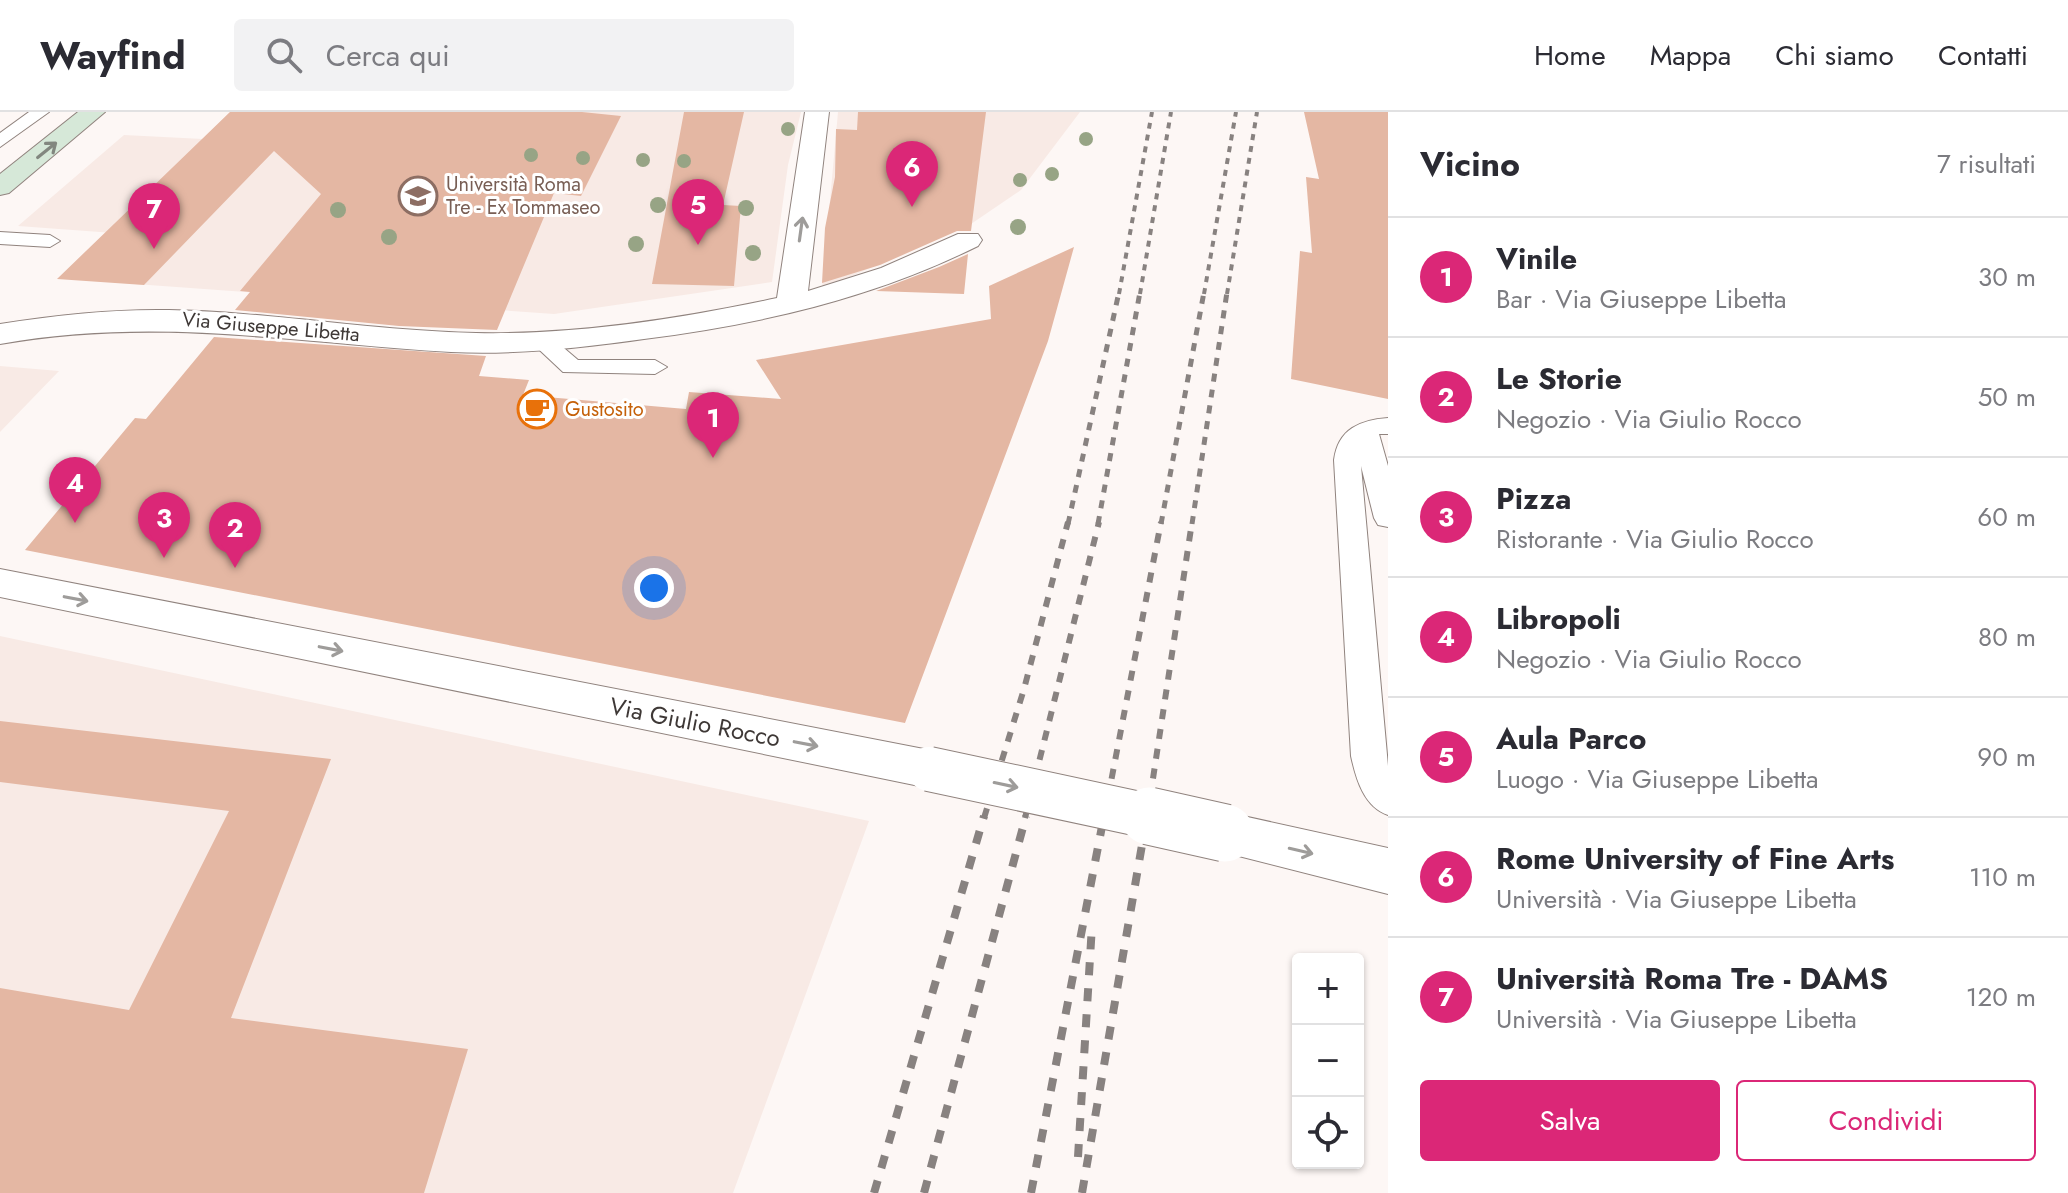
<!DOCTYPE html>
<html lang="it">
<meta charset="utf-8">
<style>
:root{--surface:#fff;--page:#f2f2f3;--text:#2b2b33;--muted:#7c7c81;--line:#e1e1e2;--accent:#db2777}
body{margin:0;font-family:Jost,sans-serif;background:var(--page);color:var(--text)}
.controls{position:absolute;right:24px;bottom:24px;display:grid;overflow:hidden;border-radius:8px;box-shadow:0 2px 6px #0004}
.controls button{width:72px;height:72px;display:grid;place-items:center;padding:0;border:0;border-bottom:2px solid var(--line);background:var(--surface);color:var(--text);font:40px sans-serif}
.you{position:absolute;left:654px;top:476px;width:28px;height:28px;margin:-20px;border:6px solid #fff;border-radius:50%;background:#1a73e8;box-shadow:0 0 0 12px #1a73e833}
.badge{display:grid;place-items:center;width:52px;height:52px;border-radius:50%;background:var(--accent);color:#fff;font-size:26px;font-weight:700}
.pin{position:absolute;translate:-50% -66px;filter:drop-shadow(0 2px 4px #0008)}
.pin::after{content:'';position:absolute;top:42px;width:28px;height:24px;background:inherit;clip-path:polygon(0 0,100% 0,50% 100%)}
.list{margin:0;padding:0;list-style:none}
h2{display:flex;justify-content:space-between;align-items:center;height:104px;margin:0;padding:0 32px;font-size:34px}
h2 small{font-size:26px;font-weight:400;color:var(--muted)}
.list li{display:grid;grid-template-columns:52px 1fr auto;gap:24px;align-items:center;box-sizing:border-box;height:120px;padding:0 32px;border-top:2px solid var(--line)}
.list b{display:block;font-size:30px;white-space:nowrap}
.list p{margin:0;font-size:26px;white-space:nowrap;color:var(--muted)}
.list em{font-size:26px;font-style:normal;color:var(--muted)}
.actions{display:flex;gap:16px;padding:24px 32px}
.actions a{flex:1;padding:18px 0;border:2px solid var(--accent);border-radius:8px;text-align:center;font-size:28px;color:var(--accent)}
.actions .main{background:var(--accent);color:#fff}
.icon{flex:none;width:44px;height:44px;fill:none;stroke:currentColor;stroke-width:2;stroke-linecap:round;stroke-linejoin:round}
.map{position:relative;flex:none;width:1388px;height:1081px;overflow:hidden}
header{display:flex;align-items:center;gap:48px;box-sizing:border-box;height:112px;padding:0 40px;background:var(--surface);border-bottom:2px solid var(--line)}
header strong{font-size:38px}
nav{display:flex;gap:44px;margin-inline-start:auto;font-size:28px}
.search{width:560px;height:72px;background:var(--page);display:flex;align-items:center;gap:20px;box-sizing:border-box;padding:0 28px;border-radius:8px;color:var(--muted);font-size:30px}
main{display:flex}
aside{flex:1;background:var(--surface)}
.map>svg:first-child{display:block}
.built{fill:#f8eae5}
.building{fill:#e4b7a3}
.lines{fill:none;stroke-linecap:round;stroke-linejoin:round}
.lane-casing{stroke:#90837e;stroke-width:2}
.street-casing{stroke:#90837e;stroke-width:2}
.secondary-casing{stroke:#90837e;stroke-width:2}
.lane{fill:#fff;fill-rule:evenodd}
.street{fill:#fff;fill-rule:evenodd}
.secondary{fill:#d6e8d8;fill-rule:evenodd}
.rail-far3{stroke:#888280;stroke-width:4;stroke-dasharray:6 6;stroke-linecap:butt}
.rail-far2{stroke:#888280;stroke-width:5;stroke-dasharray:8 8;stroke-linecap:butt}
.rail-far1{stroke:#888280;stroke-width:6;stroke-dasharray:10 10;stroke-linecap:butt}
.rail{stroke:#888280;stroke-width:8;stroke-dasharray:13 13;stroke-linecap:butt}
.street-bridge-far1-casing{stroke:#90837e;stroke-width:46;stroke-linecap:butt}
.street-bridge-casing{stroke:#90837e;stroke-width:59;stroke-linecap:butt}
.street-bridge-far1{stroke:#fff;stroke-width:44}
.street-bridge{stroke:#fff;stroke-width:57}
.tree{fill:#97a485}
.oneway{stroke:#82877f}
.oneway2{stroke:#9e9c9a}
.labels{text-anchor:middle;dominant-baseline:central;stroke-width:6;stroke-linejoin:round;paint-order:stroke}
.far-education-label{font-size:20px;fill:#785e54;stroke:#fff;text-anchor:start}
.far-street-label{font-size:20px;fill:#3e3836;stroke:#fff}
.far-food-label{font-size:20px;fill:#c56008;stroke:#fff;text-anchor:start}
.street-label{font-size:24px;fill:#3e3836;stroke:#fff}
</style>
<header>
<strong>Wayfind</strong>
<div class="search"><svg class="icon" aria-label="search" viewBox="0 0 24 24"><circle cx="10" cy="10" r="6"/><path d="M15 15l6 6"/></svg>Cerca qui</div>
<nav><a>Home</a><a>Mappa</a><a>Chi siamo</a><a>Contatti</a></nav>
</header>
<main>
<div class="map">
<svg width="1388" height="1081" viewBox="0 0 1388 1081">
<rect width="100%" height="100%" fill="#fdf7f5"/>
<path class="built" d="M230,0H801L788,53L772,170L554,202L135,172L141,123L18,114L124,23L203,27Z
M838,0H1080L1021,78L971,112L822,177Z
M0,254L59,259L0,320Z
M0,524L869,709L733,1081H0Z"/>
<path class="building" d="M230,0H582L621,4L581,84L554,81L497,218L399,214L235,198L250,180L240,179L321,82L274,39L144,173L57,167Z
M684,0H744L723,93L741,94L734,174L652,172Z
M858,0H986L971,119H957L880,153L822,171L825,116L835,65L836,17L857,18Z
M1304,0H1388V287L1291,267L1300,139L1312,141L1306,65L1319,67Z
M1074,135L1048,229L905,611L25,438L135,306L146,307L214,225L486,244L479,264L529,268L523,283L686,297L689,280L781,287L756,248L991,207L989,174Z
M968,142L964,182L876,179L939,155Z
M0,609L331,647L231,906L468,937L424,1081H0V876L129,898L229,699L0,670Z"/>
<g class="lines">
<g class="lane-casing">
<path id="lane" d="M29,0H49L0,35V21Z
M0,120L50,123L60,129L50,135L0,132Z
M543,223L551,225L578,248H655L667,255L655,262L563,260L531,230Z
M1388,306V322H1379L1388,354V415L1378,413L1374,406L1361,354L1388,654V703C1364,695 1356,667 1351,644L1334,348C1338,317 1360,308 1388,306Z"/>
</g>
<g class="street-casing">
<path id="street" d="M805,0H829L808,179L881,156L958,122H978L982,128L978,134C871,187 761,212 644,227C580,236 516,243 451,240C293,231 160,204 0,232V212C56,203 111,197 169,198C272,200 373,219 476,221C576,223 679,207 777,186Z
M0,457L929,638L946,643L953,657L946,671L929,676L0,485Z
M1225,700L1388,736V782L1207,736L1200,721L1207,706Z"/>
</g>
<g class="secondary-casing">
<path id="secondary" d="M78,0H105L9,81L0,83V62Z"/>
</g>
<use href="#lane" class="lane"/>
<use href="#street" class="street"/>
<use href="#secondary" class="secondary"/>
<path class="rail-far3" d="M1119,182L1152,0
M1140,182L1171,0
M1204,182L1236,0
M1227,182L1257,0"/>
<path class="rail-far2" d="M1068,412L1119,180
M1098,412L1140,180
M1161,412L1204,180
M1192,412L1227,180"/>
<path class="rail-far1" d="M984,706L1024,577L1068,410
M1025,706L1099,410
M1104,706L1161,410
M1147,706L1192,410"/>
<path class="rail" d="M1078,1045L1092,813
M874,1081L984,704
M924,1081L1026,704
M1031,1081L1104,704
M1082,1081L1147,704"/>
<g class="street-bridge-far1-casing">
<path id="street-bridge-far1" d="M929,657L1158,706"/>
</g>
<g class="street-bridge-casing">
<path id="street-bridge" d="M1149,704L1225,721"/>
</g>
<use href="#street-bridge-far1" class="street-bridge-far1"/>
<use href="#street-bridge" class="street-bridge"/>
</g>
<g class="tree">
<circle cx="788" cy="17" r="7"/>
<circle cx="1086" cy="27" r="7"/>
<circle cx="531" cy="43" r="7"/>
<circle cx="583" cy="46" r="7"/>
<circle cx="643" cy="48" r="7"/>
<circle cx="684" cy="49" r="7"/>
<circle cx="1052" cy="62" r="7"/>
<circle cx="1020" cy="68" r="7"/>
<circle cx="658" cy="93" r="8"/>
<circle cx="746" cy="96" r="8"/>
<circle cx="338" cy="98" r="8"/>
<circle cx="1018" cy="115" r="8"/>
<circle cx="389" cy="125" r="8"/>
<circle cx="636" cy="132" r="8"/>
<circle cx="753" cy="141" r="8"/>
</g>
<defs><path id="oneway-shaft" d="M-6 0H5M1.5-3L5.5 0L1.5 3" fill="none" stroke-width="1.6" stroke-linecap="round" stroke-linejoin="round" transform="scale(2)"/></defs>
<use class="oneway" href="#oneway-shaft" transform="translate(47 38) rotate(-39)"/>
<g class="oneway2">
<use href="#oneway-shaft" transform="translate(801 117) rotate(-82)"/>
<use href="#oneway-shaft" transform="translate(76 487) rotate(11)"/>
<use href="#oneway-shaft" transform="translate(331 537) rotate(11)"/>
<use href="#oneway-shaft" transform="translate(806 632) rotate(11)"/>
<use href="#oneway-shaft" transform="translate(1006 673) rotate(12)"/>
<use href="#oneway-shaft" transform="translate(1301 739) rotate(13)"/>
</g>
<defs>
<g id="university-ring" transform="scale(2)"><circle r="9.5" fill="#fff" stroke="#8d6e63" stroke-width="1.5"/><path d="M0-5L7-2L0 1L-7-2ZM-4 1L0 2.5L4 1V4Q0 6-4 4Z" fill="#8d6e63"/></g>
<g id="cafe-ring" transform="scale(2)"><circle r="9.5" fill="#fff" stroke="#e8710a" stroke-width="1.5"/><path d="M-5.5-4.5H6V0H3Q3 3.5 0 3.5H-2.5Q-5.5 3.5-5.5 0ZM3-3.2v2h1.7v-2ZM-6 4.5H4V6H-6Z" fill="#e8710a"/></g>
</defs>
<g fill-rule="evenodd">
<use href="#university-ring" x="418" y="84"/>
<use href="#cafe-ring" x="537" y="297"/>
</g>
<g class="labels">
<g class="far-education-label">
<text x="446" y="72">Università Roma<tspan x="446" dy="23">Tre - Ex Tommaseo</tspan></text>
</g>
<g class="far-street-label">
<text transform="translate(271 215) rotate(5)">Via Giuseppe Libetta</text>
</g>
<g class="far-food-label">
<text x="565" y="297">Gustosito</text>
</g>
<g class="street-label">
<text transform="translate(695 610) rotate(11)">Via Giulio Rocco</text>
</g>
</g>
</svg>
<div class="controls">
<button>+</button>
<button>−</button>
<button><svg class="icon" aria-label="locate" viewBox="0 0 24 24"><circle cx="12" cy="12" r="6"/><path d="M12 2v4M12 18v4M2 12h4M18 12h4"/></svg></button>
</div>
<div class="you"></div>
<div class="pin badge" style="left:713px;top:346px">1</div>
<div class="pin badge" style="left:235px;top:456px">2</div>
<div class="pin badge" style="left:164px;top:446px">3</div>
<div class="pin badge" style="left:75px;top:411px">4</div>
<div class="pin badge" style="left:698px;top:133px">5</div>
<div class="pin badge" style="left:912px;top:95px">6</div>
<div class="pin badge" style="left:154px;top:137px">7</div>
</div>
<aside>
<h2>Vicino<small>7 risultati</small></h2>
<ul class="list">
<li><span class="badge">1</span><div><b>Vinile</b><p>Bar · Via Giuseppe Libetta</p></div><em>30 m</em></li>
<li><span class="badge">2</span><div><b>Le Storie</b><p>Negozio · Via Giulio Rocco</p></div><em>50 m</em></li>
<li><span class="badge">3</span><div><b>Pizza</b><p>Ristorante · Via Giulio Rocco</p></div><em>60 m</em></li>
<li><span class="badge">4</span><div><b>Libropoli</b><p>Negozio · Via Giulio Rocco</p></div><em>80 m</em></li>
<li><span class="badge">5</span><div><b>Aula Parco</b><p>Luogo · Via Giuseppe Libetta</p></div><em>90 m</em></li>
<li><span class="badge">6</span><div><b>Rome University of Fine Arts</b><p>Università · Via Giuseppe Libetta</p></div><em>110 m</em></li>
<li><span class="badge">7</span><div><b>Università Roma Tre - DAMS</b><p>Università · Via Giuseppe Libetta</p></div><em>120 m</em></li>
</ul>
<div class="actions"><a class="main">Salva</a><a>Condividi</a></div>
</aside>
</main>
